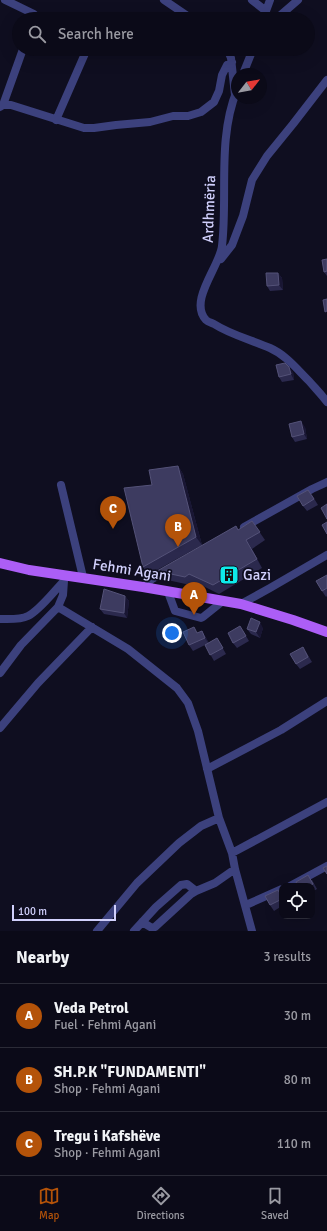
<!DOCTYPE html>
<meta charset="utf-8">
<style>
:root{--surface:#0b0a18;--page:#191825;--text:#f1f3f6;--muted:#9a9aa2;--line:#2b2b37;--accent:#b45309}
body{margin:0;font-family:Signika,sans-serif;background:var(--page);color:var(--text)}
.controls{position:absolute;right:12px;bottom:12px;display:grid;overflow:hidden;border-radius:8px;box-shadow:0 4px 16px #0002}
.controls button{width:36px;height:36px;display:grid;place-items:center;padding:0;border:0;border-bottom:1px solid var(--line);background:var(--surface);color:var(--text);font:20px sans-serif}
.compass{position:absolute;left:231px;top:68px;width:36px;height:36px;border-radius:50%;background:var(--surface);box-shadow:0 4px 16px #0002;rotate:59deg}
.scale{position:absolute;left:12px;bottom:10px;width:104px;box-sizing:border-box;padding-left:4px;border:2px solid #d1d0fc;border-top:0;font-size:11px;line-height:14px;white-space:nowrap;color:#d1d0fc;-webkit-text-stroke:3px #0f0e20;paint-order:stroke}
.you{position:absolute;left:172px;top:633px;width:14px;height:14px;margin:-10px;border:3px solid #fff;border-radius:50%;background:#1a73e8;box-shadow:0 0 0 6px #1a73e833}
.badge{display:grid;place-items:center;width:26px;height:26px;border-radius:50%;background:var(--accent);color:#fff;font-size:13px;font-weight:700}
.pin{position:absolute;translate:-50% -33px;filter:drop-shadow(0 1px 2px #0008)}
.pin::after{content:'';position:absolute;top:21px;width:14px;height:12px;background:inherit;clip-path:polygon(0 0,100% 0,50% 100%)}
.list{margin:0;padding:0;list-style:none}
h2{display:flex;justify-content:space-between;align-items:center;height:52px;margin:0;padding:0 16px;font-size:17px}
h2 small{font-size:13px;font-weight:400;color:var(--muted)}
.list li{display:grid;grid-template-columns:26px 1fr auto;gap:12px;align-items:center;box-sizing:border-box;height:64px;padding:0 16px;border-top:1px solid var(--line)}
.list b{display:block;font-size:15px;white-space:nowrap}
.list p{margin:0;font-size:13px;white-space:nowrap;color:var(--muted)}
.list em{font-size:13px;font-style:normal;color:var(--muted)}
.icon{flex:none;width:22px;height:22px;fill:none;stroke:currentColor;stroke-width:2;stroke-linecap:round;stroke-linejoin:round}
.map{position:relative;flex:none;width:327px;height:931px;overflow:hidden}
.search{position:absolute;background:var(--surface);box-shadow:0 4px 16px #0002;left:12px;right:12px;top:12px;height:44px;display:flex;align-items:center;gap:10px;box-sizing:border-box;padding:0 14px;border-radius:22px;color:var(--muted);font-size:15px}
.sheet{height:244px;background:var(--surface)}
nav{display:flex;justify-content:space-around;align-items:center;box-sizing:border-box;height:56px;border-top:1px solid var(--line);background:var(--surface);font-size:11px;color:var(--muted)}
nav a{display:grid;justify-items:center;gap:2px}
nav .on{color:var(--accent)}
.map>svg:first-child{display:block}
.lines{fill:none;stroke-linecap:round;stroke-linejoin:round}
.minor{stroke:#3c417d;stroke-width:8}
.major{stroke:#ac5ef6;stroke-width:10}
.wall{fill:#2b294d}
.shaded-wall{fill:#191633}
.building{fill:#3d3b60;stroke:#545278}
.labels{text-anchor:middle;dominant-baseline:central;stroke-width:3.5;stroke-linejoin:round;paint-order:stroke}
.street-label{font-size:15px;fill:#d1d0fc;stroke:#0f0e20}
.poi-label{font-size:15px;fill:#d1d0fc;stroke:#0f0e20;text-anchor:start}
</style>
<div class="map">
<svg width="327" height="931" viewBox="0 0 327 931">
<rect width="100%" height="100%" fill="#0f0e20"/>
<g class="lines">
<path class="minor" d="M5,0L34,14L33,19
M164,0L192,19
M252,0L266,11
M263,19L270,0
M276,19L298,0
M227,49L231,58L235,95
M243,74L253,49
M237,90C217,139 228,195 222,246C220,266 188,301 206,320C208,322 212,323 214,324C231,335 252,340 270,348C286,355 297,369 309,381C315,388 322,395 327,402
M3,105H11L84,128H94L116,125L150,122L173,116H188L201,112L214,102L219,91L222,75L227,65L232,62
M0,107L3,105L23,49
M56,120L87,49
M221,259L232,245L243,216L252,180L267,156L293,124L327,80
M61,485L83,577
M244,527L312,489L327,482
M143,587L152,579L169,569
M168,592L175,611L201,618L203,617L223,601
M241,604L270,588L327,555
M58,607L128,649L177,688L188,703L198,731L219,818L232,853L235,869L252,931
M0,619C9,619 20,620 28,616C40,610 54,591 64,581V578
M0,673L21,645L58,607L63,595L64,581
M0,728L38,683L92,627
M207,769L281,730L327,701
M232,853L327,802
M290,886L327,866
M246,905L282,889
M142,922L152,928L155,927L191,894L196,891
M97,931L137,883L179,843L201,826L219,818
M134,931L156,907L181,885L187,884L196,891L215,883L235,869"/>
<path class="major" d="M0,563L29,570L143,587L241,604L293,620L327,632"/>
</g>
<path class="wall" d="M327,259V276L324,272Z
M278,273L282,278L283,290L270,291L267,286Z
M293,372L294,380L282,382L279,377Z
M305,427L307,439L295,442L292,437Z
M178,466L183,474L202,545L148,575L143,567L152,485Z
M312,495L318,505L307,511L303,506Z
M252,521L265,540L252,549L262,568L219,594L195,582L190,585L163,579L157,571L239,530Z
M327,575V596L326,597L322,591Z
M125,596L129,601L127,618L104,614L100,609Z
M263,628L260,638L251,634L247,629Z
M202,631L209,643L217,638L226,654L214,661L205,645L193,651L189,645L198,633Z
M243,631L249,641L237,648L233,643Z
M306,652L312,662L300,669L296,664Z
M312,880L317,889L312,892V886H298Z
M282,896V906L274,911L270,905Z"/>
<path class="shaded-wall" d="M278,273L282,278L283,290L279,285Z
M289,367L293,372L294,380L291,374Z
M301,421L305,427L307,439L304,434Z
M178,466L183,474L202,545L196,537Z
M246,540L252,549L262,568L257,559Z
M125,596L129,601L127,618L124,613Z
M260,622L263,628L260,638L256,632Z
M202,631L205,636L209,644L205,638Z"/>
<path class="building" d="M327,259V271L324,272L322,260Z
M266,273H278L279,285L267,286Z
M327,299V311L325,312L323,300Z
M285,363L289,367L291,374L279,377L276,365Z
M301,421L304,434L292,437L289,424Z
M178,466L196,537L143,567L124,488L152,485L149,470Z
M308,490L314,499L303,506L297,496Z
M327,504V519L321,508Z
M252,521L260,532L246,540L257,559L213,585L189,574L185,577L157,571L236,526L238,530Z
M327,522V534L322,525Z
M327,575V588L322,591L316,581Z
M104,589L125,596L124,613L100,609Z
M251,618L260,622L256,632L247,629Z
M240,626L246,636L233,643L228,633Z
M194,627L197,633L202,631L205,638L189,645L183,632Z
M217,638L223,648L210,655L205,645Z
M303,647L308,657L296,664L290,654Z
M327,866V874L323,868Z
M308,875L313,884L309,886H298L296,882Z
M278,890L282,897V899L270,905L265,896Z"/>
<defs>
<g id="building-square" transform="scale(1)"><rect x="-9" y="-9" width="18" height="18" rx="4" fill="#0eebe9" stroke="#0f0e20"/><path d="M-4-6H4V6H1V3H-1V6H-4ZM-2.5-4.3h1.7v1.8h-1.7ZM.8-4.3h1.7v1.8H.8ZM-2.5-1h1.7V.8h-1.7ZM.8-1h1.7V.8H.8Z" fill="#111"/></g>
</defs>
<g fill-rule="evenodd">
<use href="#building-square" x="229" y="575"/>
</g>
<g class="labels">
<g class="street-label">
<text transform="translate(209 209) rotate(-88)">Ardhmëria</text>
<text transform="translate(132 570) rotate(9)">Fehmi Agani</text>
</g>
<g class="poi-label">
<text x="243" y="575">Gazi</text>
</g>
</g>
</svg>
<div class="controls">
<button><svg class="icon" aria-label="locate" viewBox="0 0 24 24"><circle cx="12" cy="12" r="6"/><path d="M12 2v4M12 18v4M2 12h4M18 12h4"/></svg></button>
</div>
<svg class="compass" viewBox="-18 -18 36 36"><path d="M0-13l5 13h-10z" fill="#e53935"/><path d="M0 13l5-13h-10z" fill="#9a9aa2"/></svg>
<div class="scale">100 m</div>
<div class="you"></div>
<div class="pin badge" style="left:194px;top:615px">A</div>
<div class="pin badge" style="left:178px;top:547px">B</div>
<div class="pin badge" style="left:113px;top:529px">C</div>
<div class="search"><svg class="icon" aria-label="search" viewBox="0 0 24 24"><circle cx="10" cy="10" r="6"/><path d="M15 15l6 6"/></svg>Search here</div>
</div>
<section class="sheet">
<h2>Nearby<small>3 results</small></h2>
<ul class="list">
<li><span class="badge">A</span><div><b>Veda Petrol</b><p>Fuel · Fehmi Agani</p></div><em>30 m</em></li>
<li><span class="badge">B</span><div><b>SH.P.K &quot;FUNDAMENTI&quot;</b><p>Shop · Fehmi Agani</p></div><em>80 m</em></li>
<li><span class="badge">C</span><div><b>Tregu i Kafshëve</b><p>Shop · Fehmi Agani</p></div><em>110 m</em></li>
</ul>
</section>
<nav>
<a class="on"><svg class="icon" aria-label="map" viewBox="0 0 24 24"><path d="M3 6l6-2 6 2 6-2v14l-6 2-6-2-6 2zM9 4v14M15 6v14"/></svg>Map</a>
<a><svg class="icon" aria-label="directions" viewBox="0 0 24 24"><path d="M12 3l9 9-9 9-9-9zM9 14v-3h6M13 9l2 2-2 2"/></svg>Directions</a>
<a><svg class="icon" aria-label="saved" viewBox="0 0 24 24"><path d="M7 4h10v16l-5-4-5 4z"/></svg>Saved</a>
</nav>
